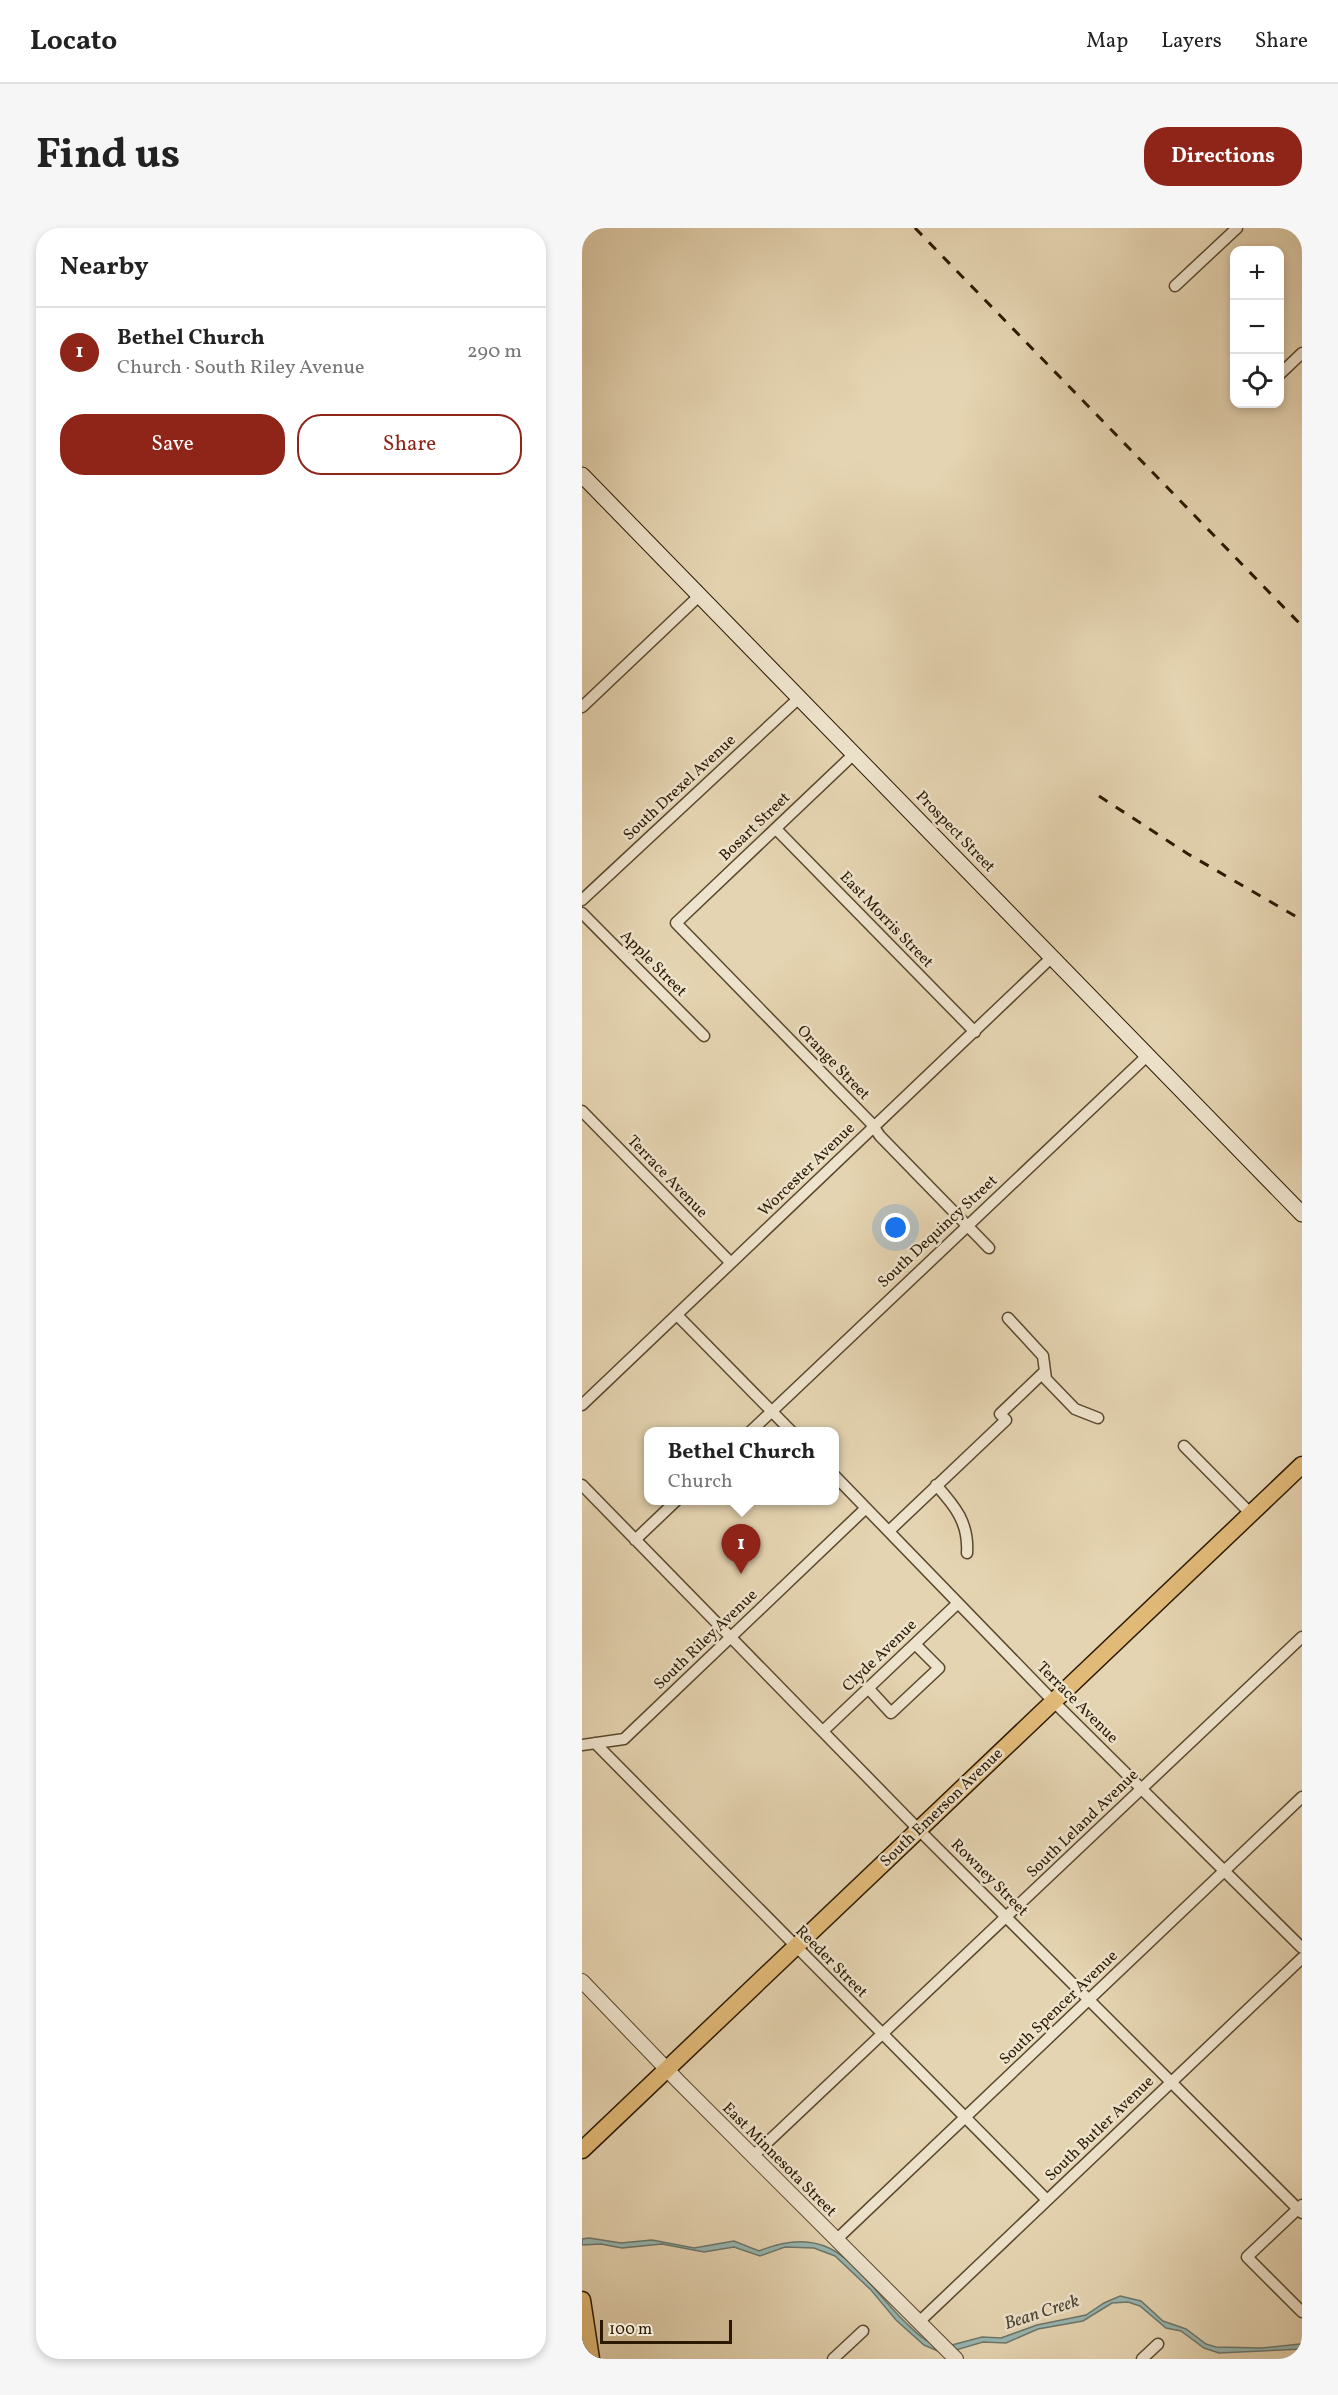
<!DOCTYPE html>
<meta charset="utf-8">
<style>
:root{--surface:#fff;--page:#f6f6f6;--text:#222;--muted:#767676;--line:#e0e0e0;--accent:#8f2418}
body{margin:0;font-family:Vollkorn,serif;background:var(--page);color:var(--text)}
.controls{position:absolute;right:18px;top:18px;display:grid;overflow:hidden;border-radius:12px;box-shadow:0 3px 9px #0003}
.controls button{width:54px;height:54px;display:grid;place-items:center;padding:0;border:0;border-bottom:2px solid var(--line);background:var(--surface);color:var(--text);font:30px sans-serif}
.scale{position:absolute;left:18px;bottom:15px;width:132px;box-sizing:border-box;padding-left:6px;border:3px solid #2b1902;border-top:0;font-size:16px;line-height:21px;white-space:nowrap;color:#2b1902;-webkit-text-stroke:4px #eee3cc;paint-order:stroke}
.you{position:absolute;left:314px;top:1000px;width:21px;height:21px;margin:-15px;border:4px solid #fff;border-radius:50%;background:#1a73e8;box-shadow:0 0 0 9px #1a73e833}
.badge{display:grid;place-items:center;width:39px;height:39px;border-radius:50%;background:var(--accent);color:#fff;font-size:20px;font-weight:700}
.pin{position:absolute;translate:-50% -50px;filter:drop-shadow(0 2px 3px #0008)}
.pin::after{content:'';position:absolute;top:32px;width:21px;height:18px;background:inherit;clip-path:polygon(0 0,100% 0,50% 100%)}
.popup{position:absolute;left:62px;top:1199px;width:195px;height:78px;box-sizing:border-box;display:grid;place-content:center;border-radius:12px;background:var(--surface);filter:drop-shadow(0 2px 4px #0005);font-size:20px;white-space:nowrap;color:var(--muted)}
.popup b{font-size:22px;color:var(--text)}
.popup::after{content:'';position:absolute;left:50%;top:100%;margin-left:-12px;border:12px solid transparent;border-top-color:var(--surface)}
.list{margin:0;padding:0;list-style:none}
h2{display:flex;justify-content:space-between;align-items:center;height:78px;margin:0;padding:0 24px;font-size:26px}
h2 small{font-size:20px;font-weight:400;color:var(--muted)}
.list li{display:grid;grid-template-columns:39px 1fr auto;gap:18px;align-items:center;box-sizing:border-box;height:90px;padding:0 24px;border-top:2px solid var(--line)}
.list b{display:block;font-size:22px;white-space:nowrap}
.list p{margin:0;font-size:20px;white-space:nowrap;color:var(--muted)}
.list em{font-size:20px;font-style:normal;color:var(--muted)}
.actions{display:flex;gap:12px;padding:18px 24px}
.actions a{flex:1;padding:14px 0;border:2px solid var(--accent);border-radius:24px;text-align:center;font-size:21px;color:var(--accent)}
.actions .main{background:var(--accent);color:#fff}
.icon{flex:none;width:33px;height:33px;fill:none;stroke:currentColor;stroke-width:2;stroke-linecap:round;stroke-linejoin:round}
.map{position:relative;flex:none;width:720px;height:2131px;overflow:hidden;border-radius:24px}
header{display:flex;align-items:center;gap:36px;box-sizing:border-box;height:84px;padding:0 30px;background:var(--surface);border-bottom:2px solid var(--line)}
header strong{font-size:28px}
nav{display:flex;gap:33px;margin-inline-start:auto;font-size:21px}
.intro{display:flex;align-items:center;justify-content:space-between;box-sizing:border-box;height:144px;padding:0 36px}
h1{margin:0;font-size:42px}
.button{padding:15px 27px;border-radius:24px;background:var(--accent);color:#fff;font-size:21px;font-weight:700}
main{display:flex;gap:36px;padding:0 36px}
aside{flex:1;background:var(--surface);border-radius:24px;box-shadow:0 3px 9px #0003}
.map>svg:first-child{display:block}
.water{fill:#98b7b3;stroke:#6c786c;stroke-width:1.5}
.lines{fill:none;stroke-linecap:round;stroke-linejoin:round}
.minor-casing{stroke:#5a482e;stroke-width:13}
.tertiary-casing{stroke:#5a482e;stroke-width:16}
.secondary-casing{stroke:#2b1902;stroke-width:17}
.primary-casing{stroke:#2b1902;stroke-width:19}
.minor{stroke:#eee3cc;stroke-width:10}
.tertiary{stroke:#eee3cc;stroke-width:14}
.secondary{stroke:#eee3cc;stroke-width:15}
.primary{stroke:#e2ba78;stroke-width:16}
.rail{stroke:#2b1902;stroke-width:3;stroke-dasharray:10 10;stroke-linecap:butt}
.labels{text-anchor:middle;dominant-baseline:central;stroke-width:5;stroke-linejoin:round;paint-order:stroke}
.street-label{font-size:16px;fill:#2b1902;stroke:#eee3cc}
.water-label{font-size:18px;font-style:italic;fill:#4c4837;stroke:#eee3cc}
</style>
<header>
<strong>Locato</strong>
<nav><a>Map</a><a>Layers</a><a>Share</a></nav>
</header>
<div class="intro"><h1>Find us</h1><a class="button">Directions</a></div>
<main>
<aside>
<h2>Nearby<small></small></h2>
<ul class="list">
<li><span class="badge">1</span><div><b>Bethel Church</b><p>Church · South Riley Avenue</p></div><em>290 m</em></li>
</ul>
<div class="actions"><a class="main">Save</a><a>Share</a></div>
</aside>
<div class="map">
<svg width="720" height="2131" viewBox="0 0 720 2131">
<rect width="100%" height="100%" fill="#e5d4b1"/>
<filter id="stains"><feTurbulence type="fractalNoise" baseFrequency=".00333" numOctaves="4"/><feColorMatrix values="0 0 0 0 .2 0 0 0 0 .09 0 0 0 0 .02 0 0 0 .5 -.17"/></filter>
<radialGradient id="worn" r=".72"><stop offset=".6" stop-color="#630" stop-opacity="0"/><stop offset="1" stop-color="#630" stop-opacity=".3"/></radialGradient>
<path class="water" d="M7,2010L39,2015L70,2012L112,2020L152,2013L177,2023C255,1991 275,2047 323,2094C333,2103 343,2115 356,2117V2123L342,2117L314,2092L289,2062L253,2028L232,2020L203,2019L178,2028L152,2019L122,2024L80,2016L40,2020L19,2016L0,2017V2011Z
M538,2068L559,2073L581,2093L604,2101L624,2116L634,2119L680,2120L718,2116L720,2117V2121L637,2125L622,2120L599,2103L584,2100L558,2078L546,2074L530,2075L501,2093L456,2101L424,2115L401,2114L374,2122L370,2117L400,2109L419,2110L455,2097L504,2087L522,2075Z"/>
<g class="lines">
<g class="minor-casing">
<path id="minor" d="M593,58L655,0
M698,146L720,125
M0,479L117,368
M273,525L94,695L289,895L298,908L407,1020
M194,601L393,804
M0,672L217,470
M0,685L122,808
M0,883L149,1035
M95,1087L210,1204
M426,1090L461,1128L464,1151L493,1181L516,1190
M0,1177L470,729
M168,1204L566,827
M602,1218L669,1286
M252,1247L472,1474L720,1720
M0,1257L337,1602L720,1985
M354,1257C373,1278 387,1295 385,1325
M307,1303L424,1192L418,1186L462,1144
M53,1312L95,1272
M286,1460L309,1485L357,1440L333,1416
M241,1503L376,1375
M13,1515L465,1972
M0,1517L42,1511L284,1280
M171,1928L720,1409
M720,1977L665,2029L720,2084
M254,2012L720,1569
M337,2094L720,1730
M251,2131L281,2103
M560,2131L576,2116"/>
</g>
<g class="tertiary-casing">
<path id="tertiary" d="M0,1753L97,1854L374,2131"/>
</g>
<g class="secondary-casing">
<path id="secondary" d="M0,247L720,986"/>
</g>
<g class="primary-casing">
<path id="primary" d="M0,1922L720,1237
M0,2072L9,2131"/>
</g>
<use href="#minor" class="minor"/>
<use href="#tertiary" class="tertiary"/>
<use href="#secondary" class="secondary"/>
<use href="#primary" class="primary"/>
<path class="rail" d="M333,0L720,398
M517,568L606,626L720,692"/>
</g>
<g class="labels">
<g class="street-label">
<text transform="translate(98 560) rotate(-43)">South Drexel Avenue</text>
<text transform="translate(173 599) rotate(-44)">Bosart Street</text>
<text transform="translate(373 604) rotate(46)">Prospect Street</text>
<text transform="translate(304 692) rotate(46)">East Morris Street</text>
<text transform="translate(71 736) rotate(45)">Apple Street</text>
<text transform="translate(251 835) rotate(46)">Orange Street</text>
<text transform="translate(225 942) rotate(-44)">Worcester Avenue</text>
<text transform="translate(85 949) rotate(46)">Terrace Avenue</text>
<text transform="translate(356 1004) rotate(-43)">South Dequincy Street</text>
<text transform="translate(124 1412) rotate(-44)">South Riley Avenue</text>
<text transform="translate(298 1428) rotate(-44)">Clyde Avenue</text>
<text transform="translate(495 1475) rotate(45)">Terrace Avenue</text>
<text transform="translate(360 1580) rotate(-44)">South Emerson Avenue</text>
<text transform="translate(501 1596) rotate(-44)">South Leland Avenue</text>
<text transform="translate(407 1650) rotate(45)">Rowney Street</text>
<text transform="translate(249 1734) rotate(45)">Reeder Street</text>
<text transform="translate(477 1780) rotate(-44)">South Spencer Avenue</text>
<text transform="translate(518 1901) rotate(-44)">South Butler Avenue</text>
<text transform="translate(197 1932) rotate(45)">East Minnesota Street</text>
</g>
<g class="water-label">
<text transform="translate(460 2085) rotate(-18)">Bean Creek</text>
</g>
</g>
<rect width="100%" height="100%" filter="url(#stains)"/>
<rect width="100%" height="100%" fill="url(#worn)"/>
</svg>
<div class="controls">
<button>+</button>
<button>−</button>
<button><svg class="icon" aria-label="locate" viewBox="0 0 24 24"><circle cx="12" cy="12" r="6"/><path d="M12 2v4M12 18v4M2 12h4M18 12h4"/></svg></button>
</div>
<div class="scale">100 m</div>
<div class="you"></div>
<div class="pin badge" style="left:159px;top:1346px">1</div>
<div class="popup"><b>Bethel Church</b>Church</div>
</div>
</main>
